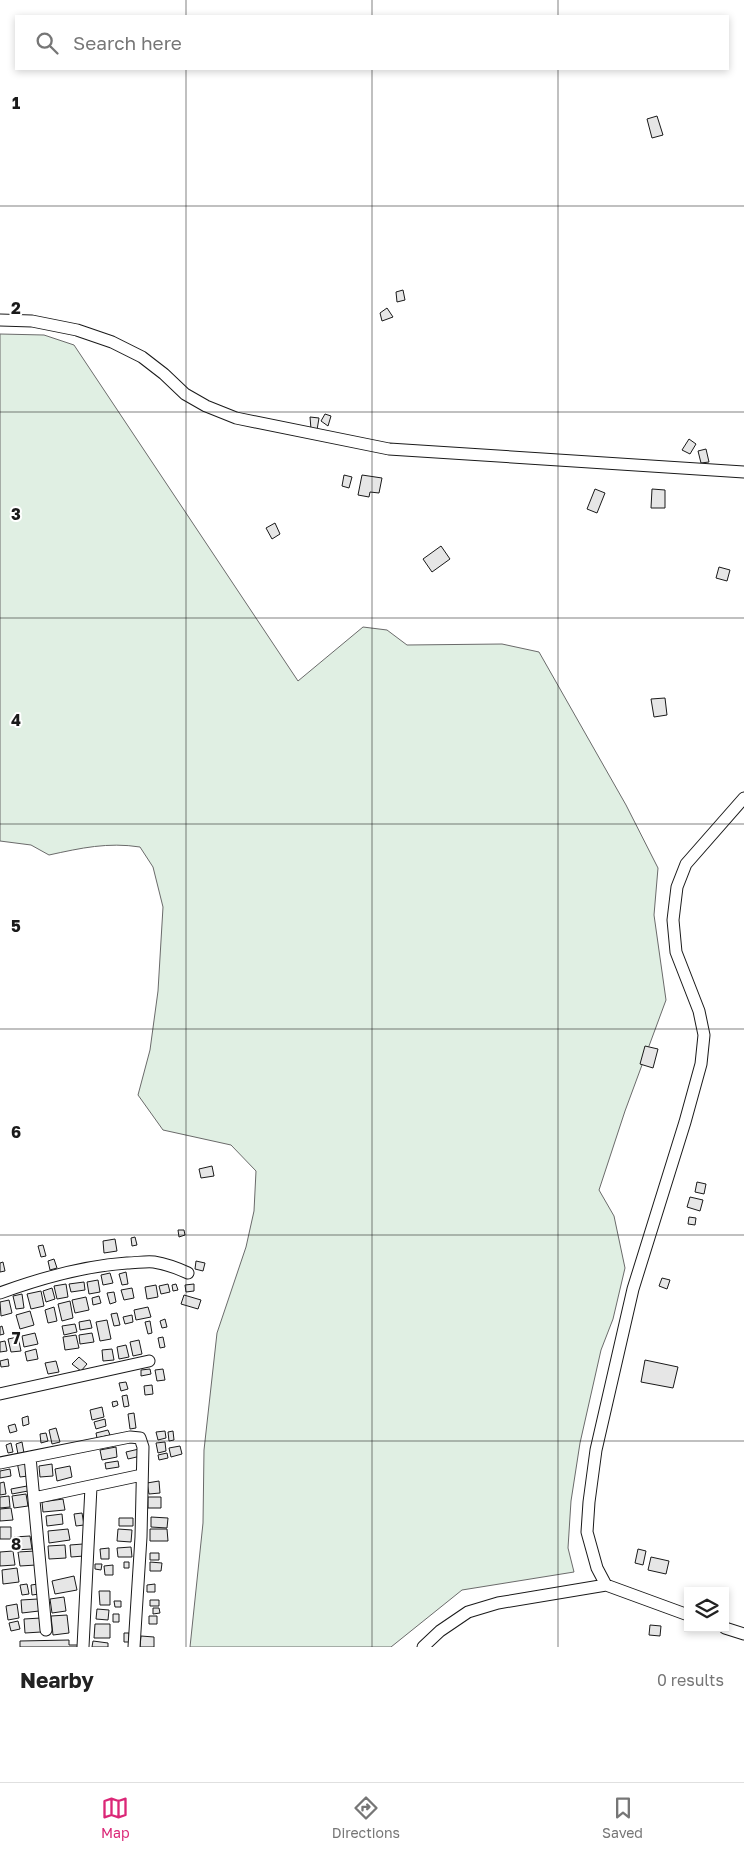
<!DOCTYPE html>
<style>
:root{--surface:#fff;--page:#f2f2f2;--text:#222;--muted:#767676;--line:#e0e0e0;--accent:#db2777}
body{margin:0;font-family:"Golos Text",sans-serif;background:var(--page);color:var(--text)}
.controls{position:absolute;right:15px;bottom:15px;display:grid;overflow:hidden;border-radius:0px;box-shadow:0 2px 8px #0003}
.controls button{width:45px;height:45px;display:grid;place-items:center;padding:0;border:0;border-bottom:1px solid var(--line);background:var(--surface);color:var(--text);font:25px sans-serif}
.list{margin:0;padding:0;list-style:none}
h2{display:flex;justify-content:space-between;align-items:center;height:65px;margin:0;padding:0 20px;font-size:21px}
h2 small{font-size:16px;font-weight:400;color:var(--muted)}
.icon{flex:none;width:28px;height:28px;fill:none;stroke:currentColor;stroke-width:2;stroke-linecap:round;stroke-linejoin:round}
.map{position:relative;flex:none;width:744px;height:1647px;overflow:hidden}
.search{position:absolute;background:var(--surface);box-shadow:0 2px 8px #0003;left:15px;right:15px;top:15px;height:55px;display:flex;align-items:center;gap:12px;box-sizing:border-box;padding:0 18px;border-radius:0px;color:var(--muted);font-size:19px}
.sheet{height:135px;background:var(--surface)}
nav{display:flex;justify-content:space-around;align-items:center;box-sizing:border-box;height:70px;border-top:1px solid var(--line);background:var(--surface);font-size:14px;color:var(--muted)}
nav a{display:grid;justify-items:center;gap:2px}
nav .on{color:var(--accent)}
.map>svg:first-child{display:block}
.green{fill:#e0efe3;stroke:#6a6a6a}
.building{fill:#e6e6e6;stroke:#1a1a1a}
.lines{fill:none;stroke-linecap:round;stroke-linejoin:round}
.street-casing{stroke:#1a1a1a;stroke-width:13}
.street{stroke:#fff;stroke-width:11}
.grid{fill:none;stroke:#1a1a1a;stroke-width:1;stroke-opacity:0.55}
.grid-label{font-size:16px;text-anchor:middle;font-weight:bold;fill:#1a1a1a;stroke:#fff;stroke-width:4;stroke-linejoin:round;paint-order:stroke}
</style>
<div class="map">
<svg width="744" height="1647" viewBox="0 0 744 1647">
<rect width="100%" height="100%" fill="#fff"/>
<path class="green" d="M0,334L44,335L74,345L298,681L363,627L387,630L407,645L502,644L539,652L626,805L658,868L654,915L666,1000L625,1111L599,1190L614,1216L625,1268L613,1319L601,1350L580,1443L571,1501L568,1548L574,1572L462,1590L391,1647H190L203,1523L204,1450L217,1333L246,1247L254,1211L256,1171L231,1145L163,1130L138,1095L150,1050L158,991L163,907L153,867L140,847C108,842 81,848 49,855L31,845L0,841Z"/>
<path class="building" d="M657,116L663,135L652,138L647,119Z
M403,290L405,300L397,302L396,292Z
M387,308L393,317L382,321L380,313Z
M325,414L331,416L328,426L321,421Z
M310,417L319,418L317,430L311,429Z
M689,439L696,444L690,454L682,450Z
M706,449L709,462L701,463L698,451Z
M344,475L352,477L349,488L342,486Z
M362,475L382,478L379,493L370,492L369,497L358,495Z
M595,489L605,493L597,513L587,509Z
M652,489L665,490V508H651Z
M275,523L280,534L272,539L266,528Z
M441,546L450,559L432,572L423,559Z
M719,567L730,570L727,581L716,578Z
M665,698L667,715L654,717L651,699Z
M645,1046L658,1049L653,1068L640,1064Z
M212,1166L214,1176L201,1178L199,1169Z
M697,1182L706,1184L704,1194L695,1192Z
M690,1197L703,1200L700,1211L687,1207Z
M689,1217L696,1218L695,1225L688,1224Z
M178,1230H184L185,1235L179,1237Z
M135,1237L137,1245L132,1246L131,1238Z
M115,1239L117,1251L104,1253L103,1241Z
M43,1245L46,1256L41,1257L38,1246Z
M54,1259L57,1268L50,1270L48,1261Z
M196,1261L205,1263L203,1271L195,1269Z
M3,1262L5,1271L0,1272V1263Z
M126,1272L128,1284L122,1285L119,1274Z
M110,1273L113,1283L103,1285L101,1275Z
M662,1278L670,1280L667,1289L659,1286Z
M98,1280L100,1292L89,1294L87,1282Z
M84,1282L85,1290L71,1292L69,1284Z
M66,1284L68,1297L57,1299L54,1286Z
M168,1284L170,1292L161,1294L159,1286Z
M176,1284L178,1290L173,1291L172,1285Z
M194,1284V1291L186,1292L185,1285Z
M156,1285L158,1297L147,1299L145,1287Z
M52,1288L55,1299L46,1302L43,1291Z
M132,1288L134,1298L124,1300L121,1290Z
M41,1291L44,1306L31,1309L27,1294Z
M114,1292L116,1302L110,1304L107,1293Z
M22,1294L24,1308L16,1309L13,1296Z
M184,1295L201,1300L198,1309L181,1304Z
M99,1296L101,1303L93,1305L92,1298Z
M86,1297L89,1310L75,1313L72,1300Z
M9,1300L12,1313L1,1316L0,1302Z
M70,1301L73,1318L62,1321L58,1304Z
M54,1307L57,1321L48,1323L45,1310Z
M148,1307L151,1317L136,1320L134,1310Z
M30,1311L34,1325L20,1329L16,1315Z
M117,1313L120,1325L114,1326L111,1314Z
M132,1315L133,1322L125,1324L123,1317Z
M165,1319L167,1327L162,1328L160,1321Z
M90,1320L92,1328L80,1330L79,1322Z
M107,1320L111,1339L100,1341L96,1322Z
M150,1321L152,1333L148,1334L145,1322Z
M75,1324L77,1332L64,1335L62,1326Z
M2,1326L4,1334L0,1335V1327Z
M35,1333L38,1344L24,1347L22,1336Z
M92,1333L94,1342L80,1344L79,1335Z
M76,1335L79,1348L65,1350L63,1337Z
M18,1337L21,1351L11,1352L8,1339Z
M163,1337L165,1347L160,1348L158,1338Z
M139,1340L142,1354L133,1356L130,1342Z
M5,1341L7,1351L0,1352V1342Z
M126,1345L129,1357L119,1359L117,1347Z
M36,1349L38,1359L27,1361L25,1352Z
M112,1349L114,1360L103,1361L102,1350Z
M79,1357L87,1364L81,1371L72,1364Z
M8,1359L9,1366L1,1367L0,1361Z
M645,1360L678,1367L673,1388L641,1382Z
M56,1361L59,1372L48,1374L45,1363Z
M150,1369L151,1374L141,1376V1370Z
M163,1369L165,1380L157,1381L155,1370Z
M126,1382L128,1389L121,1391L119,1383Z
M152,1385L153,1394L145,1395L144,1386Z
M127,1395L129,1406L124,1407L122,1396Z
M117,1401L118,1405L113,1407L112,1402Z
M102,1407L104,1417L92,1420L90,1410Z
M134,1413L136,1428L130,1429L128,1414Z
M28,1416L29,1424L23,1426L22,1418Z
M105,1419L106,1426L96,1429L94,1422Z
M15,1424L17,1431L10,1433L8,1426Z
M56,1428L60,1442L52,1444L49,1430Z
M108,1430L110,1435L97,1438L96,1433Z
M165,1431L166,1438L158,1440L156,1432Z
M173,1431L174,1440L169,1441L168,1432Z
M46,1433L48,1441L41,1443L40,1434Z
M22,1442L24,1453L18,1454L16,1444Z
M165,1442L166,1451L158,1453L156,1443Z
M11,1443L13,1452L8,1453L6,1445Z
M180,1446L182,1454L171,1457L169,1448Z
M116,1447L117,1457L102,1460L100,1450Z
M139,1449L141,1456L128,1459L126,1452Z
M167,1453L168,1458L159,1460L158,1455Z
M25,1461L28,1476L20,1477L17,1462Z
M118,1461L119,1467L106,1469L105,1463Z
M52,1464L53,1476L40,1477L39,1466Z
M70,1466L72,1477L57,1481L55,1469Z
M10,1469L11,1476L0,1478V1471Z
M159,1481L160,1493L149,1494L147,1483Z
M4,1482L6,1494L0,1495V1483Z
M27,1486L28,1491L12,1494L11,1489Z
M26,1494L28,1506L14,1508L12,1496Z
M9,1496L10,1507L0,1508V1497Z
M148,1497H161V1508H148Z
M63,1499L65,1510L43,1512L42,1502Z
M11,1508L13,1520L0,1521V1509Z
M82,1513L84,1525L76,1526L74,1514Z
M62,1514L63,1524L47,1526L46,1516Z
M151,1517L168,1518L167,1528L151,1527Z
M119,1518H133V1526H119Z
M0,1527H11V1539H0Z
M68,1529L70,1540L49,1543L48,1531Z
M118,1529L132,1530L131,1542L117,1541Z
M150,1529H167L168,1541H150Z
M30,1536L32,1549L15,1550L14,1537Z
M83,1544L84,1556L71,1557L70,1545Z
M65,1545L66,1558L49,1559L48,1546Z
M131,1547L132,1557H118L117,1548Z
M109,1548V1559H101L100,1549Z
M638,1549L646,1551L643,1565L635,1563Z
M13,1551L15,1565L0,1566V1552Z
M35,1551L36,1565L20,1566L18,1552Z
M150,1553H159V1560H150Z
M651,1557L669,1561L666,1574L648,1570Z
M124,1562H129V1568H124Z
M150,1562L162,1563L161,1571H150Z
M95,1564H102L101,1570L95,1569Z
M113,1565V1575H105L104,1566Z
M17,1568L19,1582L3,1584L2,1570Z
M74,1576L77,1590L55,1594L52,1581Z
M27,1584L29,1594L22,1595L20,1585Z
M38,1584L39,1594L32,1595L31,1585Z
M155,1584V1592H147V1585Z
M99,1591H110V1605H100Z
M64,1597L66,1611L52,1613L50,1599Z
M38,1599L39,1611L22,1613L21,1600Z
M150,1600H159V1606H150Z
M114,1601H121V1607H115Z
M17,1604L19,1618L8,1620L6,1606Z
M153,1608H159L160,1613L153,1614Z
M97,1609L109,1610L108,1620L96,1619Z
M113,1614H119V1622H113Z
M67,1615L69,1633L53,1635L51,1616Z
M149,1616H157V1624H149Z
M41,1618V1632L25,1633L24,1619Z
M18,1621L20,1629L11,1631L9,1623Z
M95,1624H110V1638H94Z
M650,1625L661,1626L660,1636L649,1635Z
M124,1633H129V1642H124Z
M141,1636L154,1637V1647H140Z
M69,1640V1645H78V1647H20V1641Z
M93,1641L108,1643V1647H92Z"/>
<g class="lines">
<g class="street-casing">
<path id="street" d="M0,320L32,321L77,330L112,342L142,357L164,374L185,394L206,406L236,418L389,449L744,472
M0,1293C41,1278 84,1266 127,1263C136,1263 146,1261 154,1262C166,1264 177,1268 188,1273
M0,1394L149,1361
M30,1457L46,1630
M0,1463L130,1437L140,1438L143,1447L141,1537L134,1647
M34,1498L142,1475
M606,1585L597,1568L587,1532L589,1502L596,1450L633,1289L685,1122L701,1064L704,1035L699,1011L676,952L673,920L677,887L686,864L744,798
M725,1628L744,1634
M83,1647L91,1487
M423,1647L440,1631L468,1612L498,1603L606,1585L688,1615"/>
</g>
<use href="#street" class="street"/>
</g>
<path class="grid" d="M186,0V16M372,0V16M558,0V16M186,69V1647M372,69V1647M558,69V1647M0,206H744M0,412H744M0,618H744M0,824H744M0,1029H744M0,1235H744M0,1441H744"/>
<g class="grid-label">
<text x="16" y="109">1</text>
<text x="16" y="314">2</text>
<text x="16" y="520">3</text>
<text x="16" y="726">4</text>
<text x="16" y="932">5</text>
<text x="16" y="1138">6</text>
<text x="16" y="1344">7</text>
<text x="16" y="1550">8</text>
</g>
</svg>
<div class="controls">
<button><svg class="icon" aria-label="layers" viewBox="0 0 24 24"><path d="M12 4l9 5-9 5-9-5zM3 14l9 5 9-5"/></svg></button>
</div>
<div class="search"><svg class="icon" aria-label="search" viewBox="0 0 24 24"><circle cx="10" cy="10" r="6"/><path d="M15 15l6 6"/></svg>Search here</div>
</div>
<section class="sheet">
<h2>Nearby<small>0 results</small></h2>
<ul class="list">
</ul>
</section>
<nav>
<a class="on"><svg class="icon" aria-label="map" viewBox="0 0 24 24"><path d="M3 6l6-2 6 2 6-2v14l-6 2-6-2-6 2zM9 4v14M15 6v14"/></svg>Map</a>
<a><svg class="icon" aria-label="directions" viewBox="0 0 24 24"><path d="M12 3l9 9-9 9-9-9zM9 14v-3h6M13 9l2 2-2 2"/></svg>Directions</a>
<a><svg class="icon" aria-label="saved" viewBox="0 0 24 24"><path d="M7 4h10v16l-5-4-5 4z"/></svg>Saved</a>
</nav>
